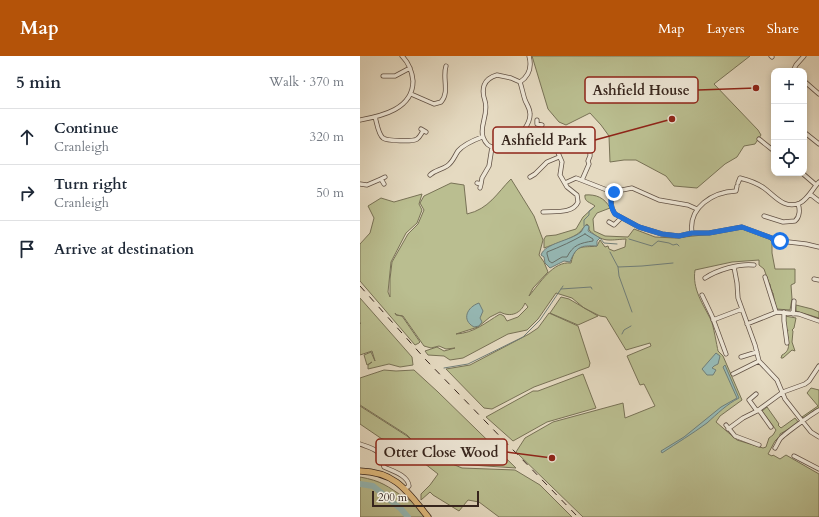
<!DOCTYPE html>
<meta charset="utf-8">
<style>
:root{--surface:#fff;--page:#f6f6f7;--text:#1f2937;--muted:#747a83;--line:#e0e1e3;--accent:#b45309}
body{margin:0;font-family:Cardo,serif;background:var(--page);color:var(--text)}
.controls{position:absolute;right:12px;top:12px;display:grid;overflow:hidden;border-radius:8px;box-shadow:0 2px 6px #0003}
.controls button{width:36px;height:36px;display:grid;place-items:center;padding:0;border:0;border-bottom:1px solid var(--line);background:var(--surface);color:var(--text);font:20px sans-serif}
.scale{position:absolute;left:12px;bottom:10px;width:107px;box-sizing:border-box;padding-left:4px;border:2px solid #37251d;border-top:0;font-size:11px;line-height:14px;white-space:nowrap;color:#37251d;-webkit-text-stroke:3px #eee7d7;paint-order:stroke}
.stop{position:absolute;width:12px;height:12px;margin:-9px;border:3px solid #1a73e8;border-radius:50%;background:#fff}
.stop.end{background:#1a73e8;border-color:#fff;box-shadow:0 1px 4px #0008}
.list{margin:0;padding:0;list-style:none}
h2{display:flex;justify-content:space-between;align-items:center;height:52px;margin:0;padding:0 16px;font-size:17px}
h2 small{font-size:13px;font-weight:400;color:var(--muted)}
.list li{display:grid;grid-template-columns:26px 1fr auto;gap:12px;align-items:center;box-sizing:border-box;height:56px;padding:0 16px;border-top:1px solid var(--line)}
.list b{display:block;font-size:15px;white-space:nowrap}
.list p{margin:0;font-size:13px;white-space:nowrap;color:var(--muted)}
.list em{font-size:13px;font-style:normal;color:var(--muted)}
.icon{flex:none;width:22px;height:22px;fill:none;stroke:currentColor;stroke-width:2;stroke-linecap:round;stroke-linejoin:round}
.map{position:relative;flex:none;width:459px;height:461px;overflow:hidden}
header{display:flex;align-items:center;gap:24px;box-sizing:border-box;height:56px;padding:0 20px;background:var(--accent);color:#fff}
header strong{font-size:19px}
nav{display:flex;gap:22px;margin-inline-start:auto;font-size:14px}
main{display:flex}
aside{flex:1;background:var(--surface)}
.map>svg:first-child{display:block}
.green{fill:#babe90;stroke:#787256;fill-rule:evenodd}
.water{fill:#96bab7;stroke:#707e79}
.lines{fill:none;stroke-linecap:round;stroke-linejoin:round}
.shore{stroke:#66706a;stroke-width:1}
.stream{stroke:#707e79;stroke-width:1}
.river{stroke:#96bab7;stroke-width:6}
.minor-casing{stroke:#625246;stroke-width:5}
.primary-casing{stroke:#37251d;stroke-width:7}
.minor{stroke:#eee7d7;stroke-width:3.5}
.primary{stroke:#e2bd80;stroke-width:5.5}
.rail{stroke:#37251d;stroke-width:1;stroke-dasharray:7 7;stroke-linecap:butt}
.route{stroke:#1a73e8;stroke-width:5}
.leader{fill:none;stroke:#8f2418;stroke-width:1.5}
.callout-dot{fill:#8f2418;stroke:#eee7d7;stroke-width:1.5}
.callout{fill:#eee7d7;stroke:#8f2418;stroke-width:1.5}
.callout-label{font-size:14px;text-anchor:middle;font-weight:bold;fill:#37251d}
</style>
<header>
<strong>Map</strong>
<nav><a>Map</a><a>Layers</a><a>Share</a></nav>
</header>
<main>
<aside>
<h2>5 min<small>Walk · 370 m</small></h2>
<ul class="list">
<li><svg class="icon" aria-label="ahead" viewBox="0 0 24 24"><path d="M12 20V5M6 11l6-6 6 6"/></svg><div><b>Continue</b><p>Cranleigh</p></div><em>320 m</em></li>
<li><svg class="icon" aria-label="right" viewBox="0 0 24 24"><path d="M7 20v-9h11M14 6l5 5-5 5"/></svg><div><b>Turn right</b><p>Cranleigh</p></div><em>50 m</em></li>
<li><svg class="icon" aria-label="arrive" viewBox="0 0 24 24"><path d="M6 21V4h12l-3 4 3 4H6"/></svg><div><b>Arrive at destination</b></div></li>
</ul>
</aside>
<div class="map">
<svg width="459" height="461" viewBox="0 0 459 461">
<rect width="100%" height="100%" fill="#e5dac1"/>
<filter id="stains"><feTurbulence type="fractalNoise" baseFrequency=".005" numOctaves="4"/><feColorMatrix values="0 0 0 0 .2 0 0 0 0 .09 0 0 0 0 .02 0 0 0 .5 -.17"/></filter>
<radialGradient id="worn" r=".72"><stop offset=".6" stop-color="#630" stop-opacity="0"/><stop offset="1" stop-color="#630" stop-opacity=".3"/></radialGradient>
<path class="green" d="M172,0H390L354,28L398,74L401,79L395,88L384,90L377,101L365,108L337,132L314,130L306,120L276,104H264L250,106L249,80L241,69L230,57L206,69L199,66L188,53Z
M151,123L174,160L183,184L179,199L184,206L188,216L173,232L169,240C180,227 193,205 211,207C215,187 223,192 237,190L240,184L245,191L248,190L249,193L254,195L265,191L266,183C248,184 243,187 229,174V171L227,168C223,171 223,173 220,176C214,182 192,189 184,192V183L186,180L196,179L216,173L223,161L235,150C230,146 224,146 225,139C236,138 245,142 250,152L237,157L233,163L234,175L245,180L268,181L274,173L295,181L315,182L352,178L376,173H383L408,182L412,186V197L415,213H435V227L431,229L432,243L430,254L416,253L413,237L412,236V234L411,233L410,228L409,227L404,213L399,209V204L372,206L335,214C332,233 343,248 351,264C353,268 357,290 358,295L363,300L382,344L360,360L356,366L377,384L403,392L406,391L409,382L413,379L416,374L402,355L407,351L419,368L418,369L421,372L435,362L439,367L420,378V380L415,385L408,398L412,400L413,399L420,403L426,399L459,418V461H223L156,396L165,382L193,366L263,347L265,362L295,350L284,328L280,329L267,300L291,290L290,287L266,294L246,261L240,260L224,252L212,242L196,237L178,263L167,274L148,278L103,302L90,304L84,300L68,299L65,295L77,291L84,295L95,292L86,293L79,290L71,292L64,290L43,260L37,259L35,257L36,259L42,260L60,286L59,287L55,289L0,225V188L10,177L14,162L8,150L21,142L34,146L62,138L59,148L62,154L57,167L46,177L31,206L28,236L30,241V223L32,206L48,178L58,168L64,154L60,147L64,140L91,127L104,129L107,158C129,153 137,137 151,123ZM165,247L168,251L158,261L147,265L144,260L140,258C125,267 114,277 96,278L118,271L130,261L140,256C151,262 161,257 165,247Z
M201,241L209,243L238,260L218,269L190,257Z
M0,242L52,301L53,309L40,311L29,308L8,313V309L12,306L7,309L4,299L11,296L15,305L12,295L0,299V268L1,267H0Z
M436,249L452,253L459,256V262L436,255Z
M189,257L218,270L230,307L229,311L174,331L132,353L124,352L86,313L110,309L169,278L178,272Z
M425,260L436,262L434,272L432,274L433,275L432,286L435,295L432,294L423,302H421L422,299C432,294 428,285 427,276L428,274H426Z
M24,314L36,315L54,314L78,336L156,412L96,408L79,399L66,396L78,400L90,407L102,412L155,414L180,429L212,461H139L119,446L108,444L99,455L73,439L70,436L61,444V438L70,429L78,418L37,386L22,383L0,368V350L47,380L57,389L47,379L0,349V322Z
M223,318L236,352L187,366L153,385L126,361L173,335H178Z
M451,332L459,334V352L453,355L444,363L442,361L458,350L447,337Z
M0,421C22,425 27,430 45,442C47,444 51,444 53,446C58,449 61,457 65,461H0Z"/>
<path class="water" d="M226,169L229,170L228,175L240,182L237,185V190C220,189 216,191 210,206L204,205L190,212L185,207L184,201L181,199C185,187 210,185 221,176C223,174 223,171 226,169Z
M119,247L123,255L120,262L122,266L119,270L114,271C101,264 107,251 119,247Z
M356,297L360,300L358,308L354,310L352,312L356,314L353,319H347L342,313Z
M365,309L379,342C367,348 357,358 347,367C332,378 317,387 302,397L301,395L324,381L361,351L377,342L363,311Z"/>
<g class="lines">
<path class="shore" d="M225,178L233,183V185C220,187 213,189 207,201H202L192,207L189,205L187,198V196C200,191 213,185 225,178Z"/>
<path class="stream" d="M224,170V164L229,159V155L233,152
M240,182L244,187L257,188
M269,183L292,190L298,185L309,187L313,189L317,188L319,190
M250,196L258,211L282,210L313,207
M258,211L259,220L272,256
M201,233L231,231L232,233
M262,278L264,274L271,270
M84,312L108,308L163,281L180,264L203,230"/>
<path class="river" d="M0,428L13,430L41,453L48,461"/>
<g class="minor-casing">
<path id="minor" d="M411,0L412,1
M435,15L434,13L436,9L444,0
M137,19L151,22L160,26C162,32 163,38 165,44C167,49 170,52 170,58C171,76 133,109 123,81C119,70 129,58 125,45C121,33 123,23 137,19Z
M23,20H35L50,12
M444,25L459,38
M160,26C169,20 172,11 169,0
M51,38L74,48L81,46C90,36 82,22 86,10
M15,61C17,67 18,78 23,82C27,85 53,86 57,83C60,81 61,78 63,75
M0,64C22,60 53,53 53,25C52,15 49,7 42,0
M177,64V68L182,69
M61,73L66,76
M444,76L459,88
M399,83L414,95
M442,117L456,129
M70,119C75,114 81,114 87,110C93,106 94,101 98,95C104,88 114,84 122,81
M170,121L175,118L187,106L199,101
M222,124L229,108L228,105L230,100V95L227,88L229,79
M117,127L121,128L120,132
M205,127L216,122L252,136
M378,127L380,122C388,124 397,127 404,132C414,139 424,154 440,147C448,143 453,132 459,126
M0,128L7,129L21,123
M24,128L21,123L25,121
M121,128L122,122L129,110L132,91
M450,138L459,145
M337,153L328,149L299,144L272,132L252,136C251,144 250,151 255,158L279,171L302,178L319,180L332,177H349L382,171L420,185L446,188L459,191
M183,156C194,155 213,158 218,146L217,139L207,131L200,119L202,106L196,92L197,89
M404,160L423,166L435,165C440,161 440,153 438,148
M249,166L254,169L261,162
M332,177C328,151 353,136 376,135L377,130
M374,211L377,227L378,242L395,289L399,305L417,324L425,343L443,366L451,376L459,381
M405,221L416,256
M345,222C357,214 380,207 394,209
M454,223L459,224
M342,239L352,260L366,298
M424,256V265L427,287
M433,258L434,245
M353,264L382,253
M387,268L417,256L439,258L459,265
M381,301L397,296
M373,318L399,305
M396,338L389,344L397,355
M399,354L411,371
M366,369L375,380L399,389
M368,373L383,362L397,355L423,336L445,328L449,325L459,310
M0,388C17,394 19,393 24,411C32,415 48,419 49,430L45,433
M415,392C417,389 418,386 420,383C423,379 453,357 459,354
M434,400L459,413"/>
</g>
<g class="primary-casing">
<path id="primary" d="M0,415C36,416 47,435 68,461"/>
</g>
<use href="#minor" class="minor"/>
<use href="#primary" class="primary"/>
<path class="rail" d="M0,230L66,304L218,461"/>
</g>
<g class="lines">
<path class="route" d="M254,136H252C250,144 250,151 255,158L279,171L302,178L319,180L332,177H349L382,171L420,185"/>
</g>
<path class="leader" d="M396 32L338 34M312 63L235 84M192 402L147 396"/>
<g class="callout-dot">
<circle cx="396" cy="32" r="4"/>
<circle cx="312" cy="63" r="4"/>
<circle cx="192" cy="402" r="4"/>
</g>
<g class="callout">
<rect x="225" y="21" width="113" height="26" rx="4"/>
<rect x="133" y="71" width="102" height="26" rx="4"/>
<rect x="16" y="383" width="131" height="26" rx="4"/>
</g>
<g class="callout-label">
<text x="281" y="39">Ashfield House</text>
<text x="184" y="89">Ashfield Park</text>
<text x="81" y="401">Otter Close Wood</text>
</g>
<rect width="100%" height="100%" filter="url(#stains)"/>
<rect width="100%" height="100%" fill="url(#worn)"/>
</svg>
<div class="controls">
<button>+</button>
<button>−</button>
<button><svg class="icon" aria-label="locate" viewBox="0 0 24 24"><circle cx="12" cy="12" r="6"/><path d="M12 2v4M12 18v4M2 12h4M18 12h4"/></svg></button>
</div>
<div class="scale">200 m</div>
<div class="stop" style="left:420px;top:185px"></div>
<div class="stop end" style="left:254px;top:136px"></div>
</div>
</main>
